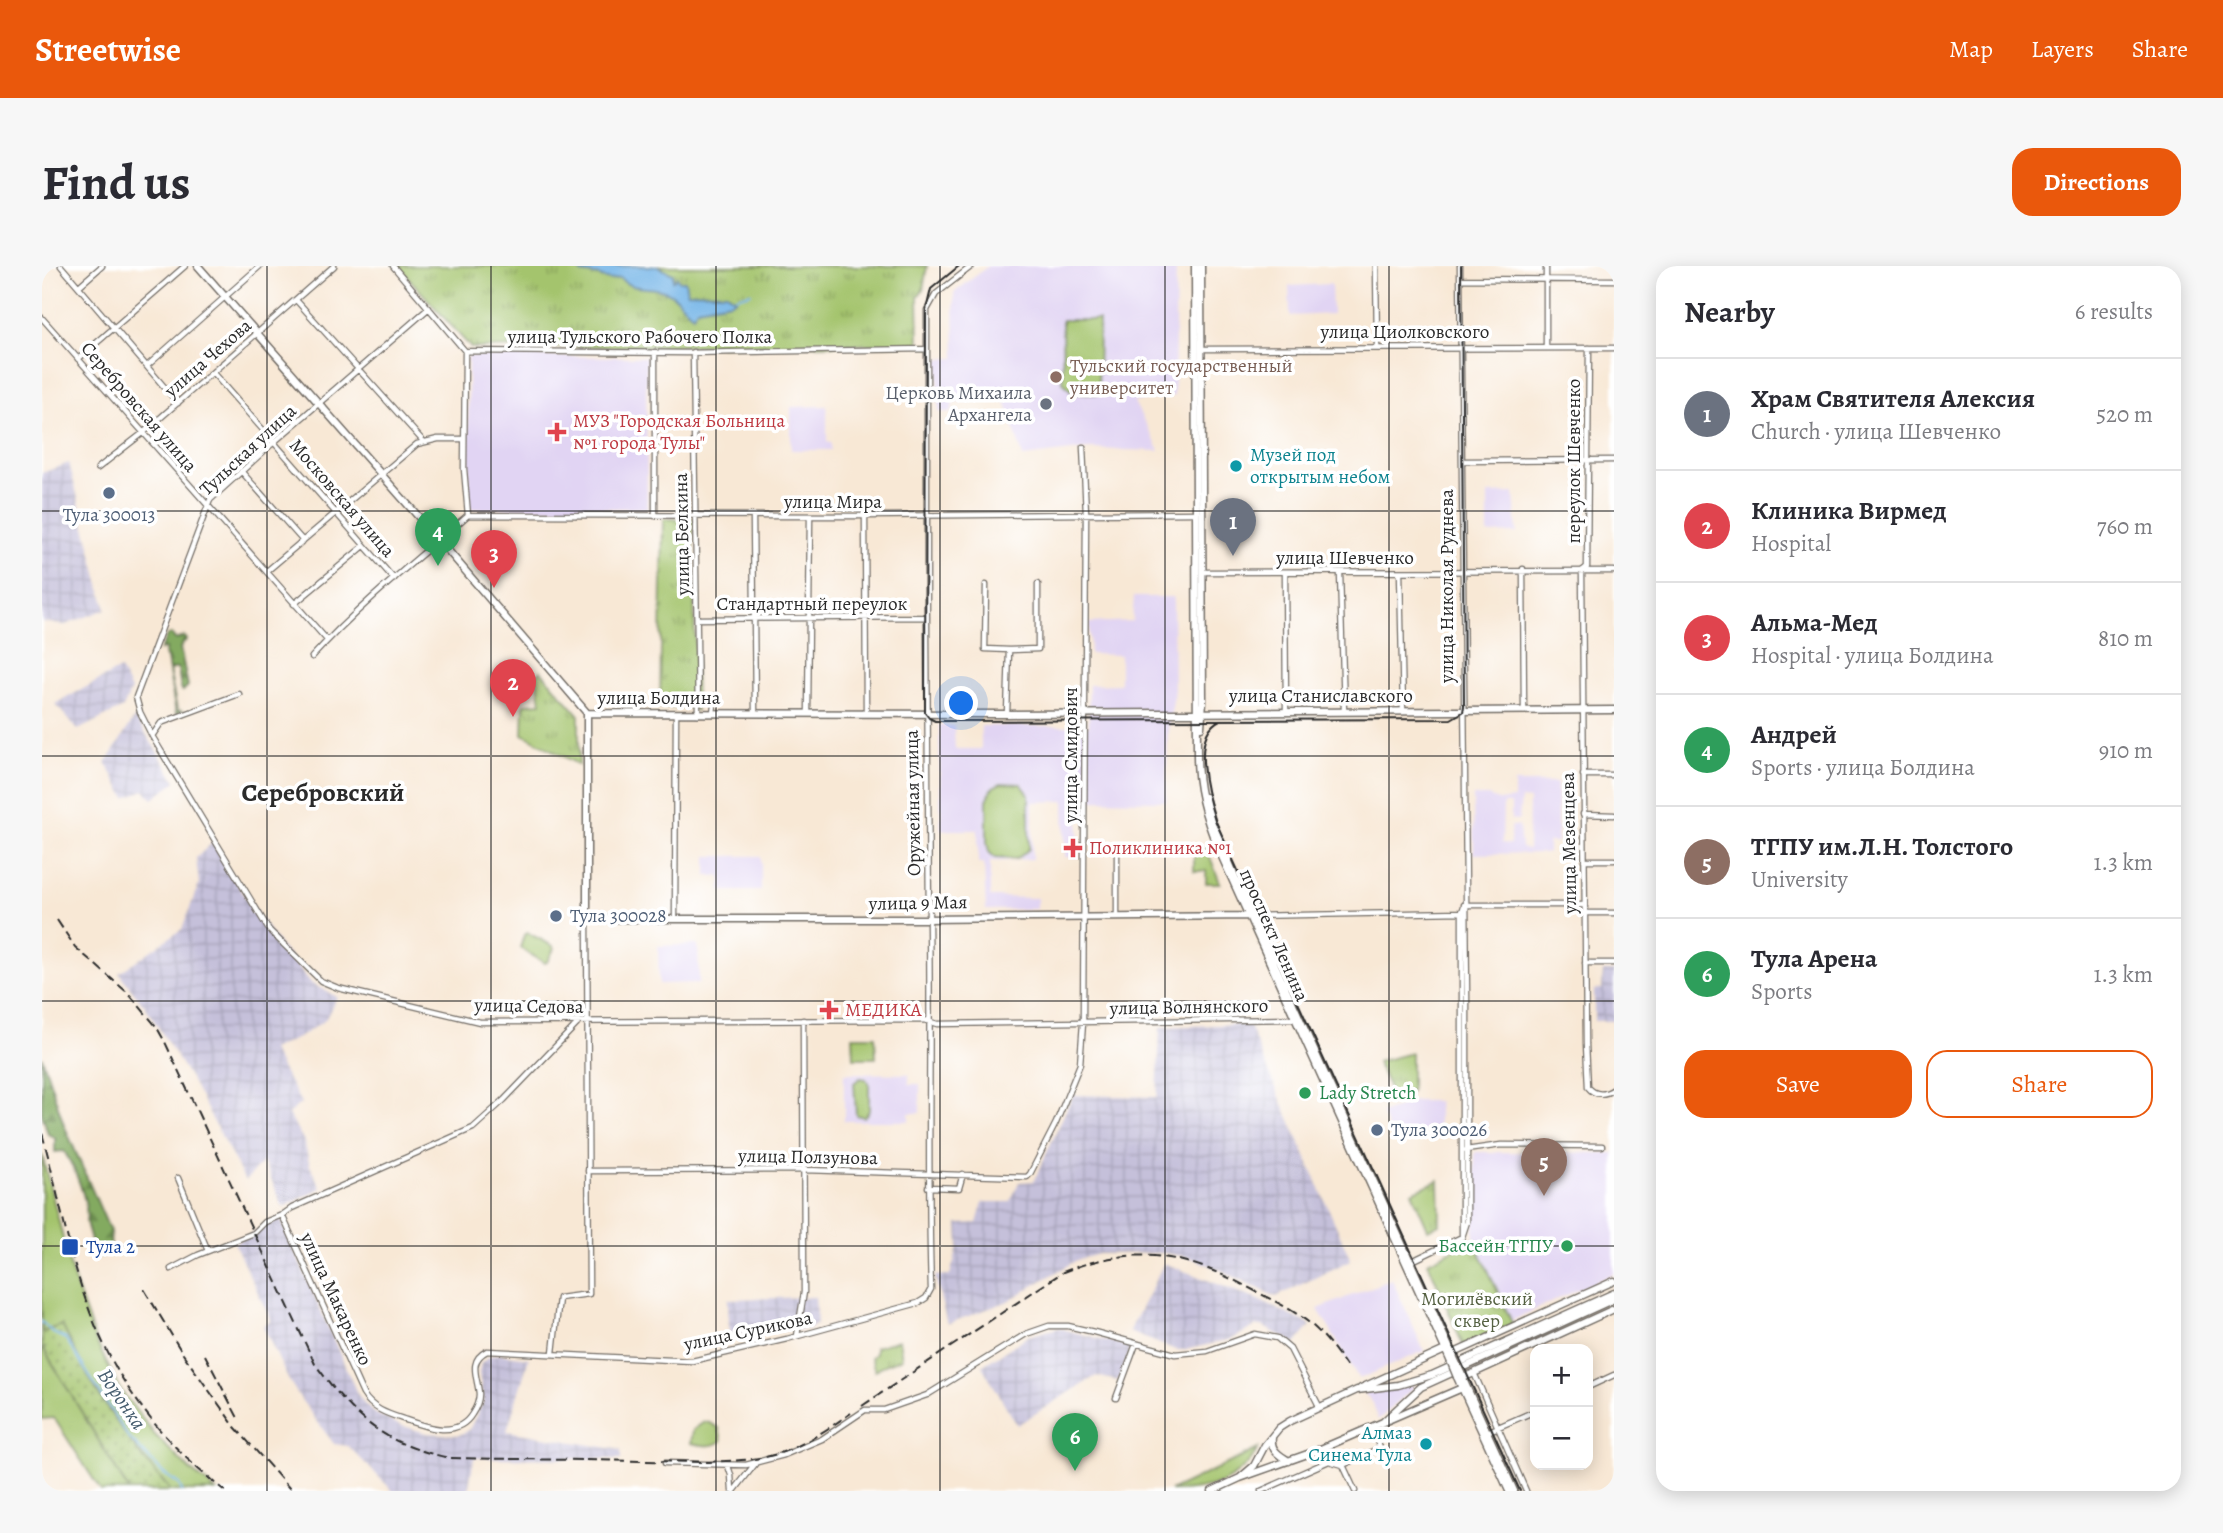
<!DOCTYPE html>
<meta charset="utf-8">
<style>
:root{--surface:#fff;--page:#f7f7f7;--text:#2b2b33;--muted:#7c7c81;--line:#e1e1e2;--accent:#ea580c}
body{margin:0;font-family:Alegreya,serif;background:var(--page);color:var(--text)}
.controls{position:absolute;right:21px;bottom:21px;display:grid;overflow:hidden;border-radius:14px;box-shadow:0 4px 18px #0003}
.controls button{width:63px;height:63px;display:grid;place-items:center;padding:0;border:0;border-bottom:2px solid var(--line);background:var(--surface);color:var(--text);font:35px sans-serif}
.you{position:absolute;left:920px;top:438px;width:24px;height:24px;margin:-18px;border:5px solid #fff;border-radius:50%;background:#1a73e8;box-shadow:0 0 0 10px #1a73e833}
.badge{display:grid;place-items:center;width:46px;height:46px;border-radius:50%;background:var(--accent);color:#fff;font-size:23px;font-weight:700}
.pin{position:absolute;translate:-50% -58px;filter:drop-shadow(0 2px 4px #0008)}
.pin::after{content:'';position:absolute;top:37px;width:24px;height:21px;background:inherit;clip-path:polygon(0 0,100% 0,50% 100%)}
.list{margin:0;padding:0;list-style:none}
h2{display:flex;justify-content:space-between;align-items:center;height:91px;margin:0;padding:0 28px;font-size:30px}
h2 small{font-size:23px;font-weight:400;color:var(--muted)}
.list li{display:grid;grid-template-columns:46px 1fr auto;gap:21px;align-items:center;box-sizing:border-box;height:112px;padding:0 28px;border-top:2px solid var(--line)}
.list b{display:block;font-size:26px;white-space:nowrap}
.list p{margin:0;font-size:23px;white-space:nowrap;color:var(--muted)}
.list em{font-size:23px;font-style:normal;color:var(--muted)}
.actions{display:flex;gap:14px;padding:21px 28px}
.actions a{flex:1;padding:16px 0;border:2px solid var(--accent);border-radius:21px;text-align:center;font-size:24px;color:var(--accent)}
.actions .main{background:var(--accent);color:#fff}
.map{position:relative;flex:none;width:1572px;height:1225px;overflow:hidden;border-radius:21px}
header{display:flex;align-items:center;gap:42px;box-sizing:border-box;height:98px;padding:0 35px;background:var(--accent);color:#fff}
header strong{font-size:33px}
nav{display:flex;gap:38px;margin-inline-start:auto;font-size:24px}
.intro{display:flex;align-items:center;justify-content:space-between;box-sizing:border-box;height:168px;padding:0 42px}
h1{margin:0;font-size:49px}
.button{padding:18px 32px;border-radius:21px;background:var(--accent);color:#fff;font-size:24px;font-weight:700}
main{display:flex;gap:42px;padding:0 42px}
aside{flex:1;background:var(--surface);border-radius:21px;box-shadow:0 4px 18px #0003}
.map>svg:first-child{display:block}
.built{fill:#e1d4f3;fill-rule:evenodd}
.industrial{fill:url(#industrial-grid)}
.grass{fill:#a4c46d;stroke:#68784c;stroke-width:2}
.forest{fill:url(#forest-firs);stroke:#576a46;stroke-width:2}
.park{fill:url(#park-tufts);stroke:#68784c;stroke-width:2}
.garden{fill:url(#garden-dots);stroke:#68784c;stroke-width:2}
.water{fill:#72b4e7;stroke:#4e7089;stroke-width:2}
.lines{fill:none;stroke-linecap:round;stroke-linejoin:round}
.stream{stroke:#72b4e7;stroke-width:2}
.minor-casing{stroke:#736d66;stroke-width:7}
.major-casing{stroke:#736d66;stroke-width:9}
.minor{stroke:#fff;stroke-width:4.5}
.major{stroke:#fff;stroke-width:6}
.tram{stroke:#2b2b2b;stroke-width:2}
.rail{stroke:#2b2b2b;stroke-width:2;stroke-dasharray:10 5;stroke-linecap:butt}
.major-bridge-casing{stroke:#736d66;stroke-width:9;stroke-linecap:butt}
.major-bridge{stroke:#fff;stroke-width:6}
.grid{fill:none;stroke:#2b2b2b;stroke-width:2;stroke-opacity:0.55}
.education-dot{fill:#8d6e63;stroke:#fff;stroke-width:2.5}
.worship-dot{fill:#6b7280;stroke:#fff;stroke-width:2.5}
.health-dot{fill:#e0444e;stroke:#fff;stroke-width:2.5}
.culture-dot{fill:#0f9aa8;stroke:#fff;stroke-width:2.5}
.service-dot{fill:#5c6f8a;stroke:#fff;stroke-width:2.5}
.leisure-dot{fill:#2e9e5b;stroke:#fff;stroke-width:2.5}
.transit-dot{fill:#1a4fb4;stroke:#fff;stroke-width:2.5}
.labels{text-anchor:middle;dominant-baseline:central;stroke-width:7;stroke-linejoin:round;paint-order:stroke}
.street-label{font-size:19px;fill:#2b2b2b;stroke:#fff}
.education-label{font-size:19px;fill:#785e54;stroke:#fff;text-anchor:start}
.worship-label{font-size:19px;fill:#5b616d;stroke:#fff;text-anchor:end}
.health-label{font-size:19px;fill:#be3a42;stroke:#fff;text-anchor:start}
.culture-label{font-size:19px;fill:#0d838f;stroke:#fff;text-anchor:start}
.service-label{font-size:19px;fill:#4e5e75;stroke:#fff;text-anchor:start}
.leisure-label{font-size:19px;fill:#27864d;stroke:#fff;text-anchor:start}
.transit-label{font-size:19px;fill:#164399;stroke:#fff;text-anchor:start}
.park-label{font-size:19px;fill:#556142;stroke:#fff}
.water-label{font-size:21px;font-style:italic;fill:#445b6d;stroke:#fff}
.district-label{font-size:26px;font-weight:bold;fill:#2b2b2b;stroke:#fff}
</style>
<header>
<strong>Streetwise</strong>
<nav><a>Map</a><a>Layers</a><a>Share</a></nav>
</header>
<div class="intro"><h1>Find us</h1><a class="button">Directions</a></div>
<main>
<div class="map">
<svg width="1572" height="1225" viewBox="0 0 1572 1225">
<defs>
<pattern id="industrial-grid" width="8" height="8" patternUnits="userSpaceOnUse" patternTransform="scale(1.75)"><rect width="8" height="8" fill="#c5c0da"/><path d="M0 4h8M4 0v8" fill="none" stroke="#a9a5bb"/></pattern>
<pattern id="forest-firs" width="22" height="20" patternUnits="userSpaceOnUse" patternTransform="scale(1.75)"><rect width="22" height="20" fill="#83aa60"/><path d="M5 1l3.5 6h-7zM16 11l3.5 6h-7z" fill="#6b8b4f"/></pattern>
<pattern id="park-tufts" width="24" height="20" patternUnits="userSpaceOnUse" patternTransform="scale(1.75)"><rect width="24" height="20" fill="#a4c46d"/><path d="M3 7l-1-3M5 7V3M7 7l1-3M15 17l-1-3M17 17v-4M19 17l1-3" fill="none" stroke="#869f5a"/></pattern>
<pattern id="garden-dots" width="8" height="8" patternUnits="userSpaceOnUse" patternTransform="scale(1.75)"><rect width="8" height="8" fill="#a4c46d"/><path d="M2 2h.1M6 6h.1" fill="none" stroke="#869f5a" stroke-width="1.8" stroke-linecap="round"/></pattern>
</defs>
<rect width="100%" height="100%" fill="#fff"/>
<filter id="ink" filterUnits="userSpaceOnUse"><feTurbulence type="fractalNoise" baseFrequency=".0143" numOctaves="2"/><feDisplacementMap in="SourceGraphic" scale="14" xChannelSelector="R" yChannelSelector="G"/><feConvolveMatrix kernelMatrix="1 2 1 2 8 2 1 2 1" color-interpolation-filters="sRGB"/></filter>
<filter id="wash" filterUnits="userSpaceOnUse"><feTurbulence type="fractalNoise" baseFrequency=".00686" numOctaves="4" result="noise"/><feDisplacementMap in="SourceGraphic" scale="28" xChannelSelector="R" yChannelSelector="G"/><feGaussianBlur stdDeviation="1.57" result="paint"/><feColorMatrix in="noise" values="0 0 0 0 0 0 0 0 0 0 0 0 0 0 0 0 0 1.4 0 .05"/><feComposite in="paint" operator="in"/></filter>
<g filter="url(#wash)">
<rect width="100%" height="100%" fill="#f8e8d5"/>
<path class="built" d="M946,0H1134L1132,130L1092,136L1118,185L1046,183L981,191L963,134L911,136L910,146H897L896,93L913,92L912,27Z
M1289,18L1290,48L1248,50L1247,20Z
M426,90L604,91L605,242L427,243Z
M785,140V176L789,177V184H749V141Z
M1472,227L1475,267L1446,268V228Z
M1092,331H1131L1132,429L1126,464L1124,535L1036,534L1037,591H1023L1022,535L991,536L990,593L948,596V631L995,632V643L944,644L942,597H936V564H899L897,459L912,460L913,483H939V460H1047V419L1078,418V389L1048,388L1047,357L1090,355Z
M1472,517H1515V576H1506V587L1432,588L1431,530H1446L1458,535L1472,533ZM1479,533L1487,534L1486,583L1479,582L1477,560H1469L1468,578L1460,577L1461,538H1469V554H1477Z
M665,590H719V625H679V610H665Z
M656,679L657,717L617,718L616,680Z
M802,807L867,808V818H878V847H867V855H802Z
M1372,835H1396V861L1383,862V866L1350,871L1340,848Z
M1433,886L1572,887V1007L1469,1055L1432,973Z
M1350,1013L1382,1085L1317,1113L1276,1043Z
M1371,1119V1122L1336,1154L1331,1137L1321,1126Z"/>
<path class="industrial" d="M27,197L64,343L23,359L0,356V207Z
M78,403L89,424L81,442L36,464L13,438Z
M93,451L134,515L111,533L102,524L84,532L64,497Z
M171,576L200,626L236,677L270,718L295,731L283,754L258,771L229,784L259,837L246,848L262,875L268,900L279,922L241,941L221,895L203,915L151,817L103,740L77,707L140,663L157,618L154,592Z
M1561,705H1572V755H1552V724L1560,723Z
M1206,758L1309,994L1234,1031L1179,1004L1147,991L1121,987L1057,988L1035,994L964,1036L905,1058L893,1010L908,1009L917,978L916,958L935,957L941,936H968L977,916L992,915L1031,829L1115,831L1118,761Z
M238,952L315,1127L323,1139L334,1148L355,1158L384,1167L417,1169L427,1164L441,1136L437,1107L439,1097L448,1090L458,1088L487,1092L465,1165L579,1184V1193L432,1192L426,1225H351L306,1180L292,1178L260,1135L246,1113L221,1060L229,1054L192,977Z
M1122,997L1216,1034L1269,1059L1254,1078L1220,1060H1214L1190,1073L1143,1084H1134L1087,1066Z
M773,1031L775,1058L767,1063L687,1068L686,1033Z
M1016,1062L1089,1081L1076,1115L1054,1110L975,1159L940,1100L986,1070Z"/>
<path class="grass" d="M1020,54H1057L1056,128L1031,127L1021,116Z
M959,517L979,518L987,528V583L975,593L953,592L947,586L945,577V534L951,521Z
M1155,583H1165L1178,617H1164V605H1152V586H1155Z
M486,667L511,680L512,683L505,696L503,697L478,682L482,669Z
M818,812L824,813L827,818V845L822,851L814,849L812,817Z
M0,889L30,1008L53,1073L77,1122L113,1169L147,1203L174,1225H129C87,1178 53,1128 26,1071L0,1068Z
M0,1080L87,1225H59L12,1152L0,1153Z
M1216,1183C1196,1218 1166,1225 1128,1225Z"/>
<path class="forest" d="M129,368L134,374L142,370L144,374L138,382L146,420L141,425L139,423L136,402L127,404L135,444L140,445L134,448L125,393L122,388L124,382L118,384L125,369Z
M0,791L22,859L68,965L69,988L53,991L44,956C48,937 32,901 22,885L13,886V872L6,868L0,847Z"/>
<path class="park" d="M356,0H885L881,24L876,31L877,78L429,82Z
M621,253H651L654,446L653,442H618Z
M499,405L537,449V499L481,468L482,438L499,437L496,417L492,411Z
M811,770H833L834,792H812Z
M1369,787V826L1352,833L1335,796Z
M1397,914L1398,958L1386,963L1370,926Z
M1432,973L1471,1059L1422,1082L1386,996Z
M857,1074L860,1092L838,1101L833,1105L829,1091L833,1088V1081Z
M662,1156L668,1157L677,1162L680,1175C670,1182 659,1179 649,1177L651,1164Z"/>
<path class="garden" d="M20,1059C50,1123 82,1172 129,1225H87L0,1080V1066Z"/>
<path class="water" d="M522,0H614L631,8V14L635,11L637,15H643L645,26L685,27L694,33L689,36L655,42L651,49C641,43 637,31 625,26C607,18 592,27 578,12L569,14L559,12L558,10L539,7L538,4Z"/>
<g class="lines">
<path class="stream" d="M694,31L709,27
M0,1056L11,1067L24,1073L86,1171L122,1208L137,1218L140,1225"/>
</g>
</g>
<g filter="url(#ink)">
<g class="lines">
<g class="minor-casing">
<path id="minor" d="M19,0L136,137
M351,0L423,85L644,87L885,83
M1334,0L1335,81
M1504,0V82
M1418,13L1572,14
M37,20L60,0
M254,34L381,175
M387,42L232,176L168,234L94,431L98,446L110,470L227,664L279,715L296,722L438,756L882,754L895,758L1253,753
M0,52L285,374
M1547,82L1545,301L1540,305L1544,778L1546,821C1553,830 1563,829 1572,823
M1160,83L1572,82
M423,85L422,203L426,249
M651,86L656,448
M36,93L143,0
M105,100L218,0
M171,107L352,313
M1420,195L1572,194
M56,202L101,167L292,0
M199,205L261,275
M426,249L823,250L1155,247
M613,250V86
M711,250L713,447
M823,250L824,447
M1481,303L1482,445
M225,305L375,178L396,173H421
M1161,306L1572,305
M1358,306L1361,445
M1243,307L1244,446
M1298,307L1302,445
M944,319L943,383L967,384
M252,338L322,280
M655,353L885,351
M270,391C317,339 373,295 426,249
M671,447L673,430
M766,447L768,250
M965,448L967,384L996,383V318
M110,470L119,457L197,428
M1541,509H1572
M1541,548L1572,549
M1075,588V650
M1542,594H1572
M1422,639H1542
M1542,647H1572
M1211,650L1420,646
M633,653L634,449
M1543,697H1572
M538,755L462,834L431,862L250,942L240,949L321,1128C330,1143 346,1148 361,1153C384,1161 415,1173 430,1148C434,1142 437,1135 437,1128C436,1112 425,1095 445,1085L650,1095L745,1073L876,1037L884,1032L889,1023C885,901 889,780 887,658C885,453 884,249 885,44L894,28L930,0
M1424,884L1459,879L1560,880
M546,905L763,904L985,911L988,908L1014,857L1038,798L1041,757L1044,247L1041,181
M136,912L166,985
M886,921L917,922L921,908
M1420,971V646L1422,640
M1368,996L1420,971L1425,956V730L1418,0
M129,1003L156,989L212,967L223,956L240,949
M755,1070L762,1026L761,754
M511,1087L517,1032L547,1028L545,653
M1432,1107L1484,1225
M1546,1121L1572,1109
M1074,1132L1094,1078
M1445,1166L1493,1145
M623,1197L704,1199L742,1189L780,1173L823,1144H842L885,1129L984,1068L1007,1060H1026L1052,1066L1133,1088L1165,1085L1213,1068L1235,1072L1248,1083L1277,1140
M1301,1199L1313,1225
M686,1200L689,1209L690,1225
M692,1225L713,1198
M1219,1225L1287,1195L1301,1199L1338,1182L1329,1161"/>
</g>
<g class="major-casing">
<path id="major" d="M156,0L397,274L545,447V653H883L1211,650
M1153,0L1155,490C1155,522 1163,552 1176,582L1408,1094
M545,447L965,448L1572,444
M1159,461L1161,436L1159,0
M1163,531L1170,555L1192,608L1412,1092
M1410,1088L1572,1015
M1415,1111L1467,1225
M1420,1111L1472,1225
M1421,1112L1572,1043
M1319,1122L1403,1084
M1342,1155L1379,1121L1572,1033
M1230,1172C1228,1184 1238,1190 1247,1195
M1198,1212L1212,1200L1223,1179L1237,1162L1248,1155L1315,1124L1356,1119L1390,1109L1572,1027
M1170,1225L1198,1212L1274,1185L1420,1122"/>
</g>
<use href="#minor" class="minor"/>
<use href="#major" class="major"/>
<path class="tram" d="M917,0L889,23L884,44L883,447L887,452L893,455L1409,453L1421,446L1422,440L1419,0
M1178,454C1148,468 1165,529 1173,554L1478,1225"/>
<path class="rail" d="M15,654L33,681L87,728L114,760L123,776L273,1098C313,1152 340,1178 408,1192L667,1196C691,1194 715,1195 738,1187C763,1179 787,1162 809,1147
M0,867C18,933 29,1005 57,1068C85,1131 128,1183 183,1225
M102,1023L141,1088L193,1161L248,1223
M163,1089L196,1152
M820,1140L1021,1006C1096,976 1146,989 1215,1026C1260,1049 1275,1057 1304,1100"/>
<g class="major-bridge-casing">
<path id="major-bridge" d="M1412,1092L1420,1109
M1408,1094L1415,1111"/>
</g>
<use href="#major-bridge" class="major-bridge"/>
</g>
</g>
<path class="grid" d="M225,0V1225M449,0V1225M674,0V1225M898,0V1225M1123,0V1225M1347,0V1225M0,245H1572M0,490H1572M0,735H1572M0,980H1572"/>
<circle class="education-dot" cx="1014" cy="111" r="7"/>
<circle class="worship-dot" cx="1004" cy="138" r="7"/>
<g class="health-dot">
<path d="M511.5 155.5h7v7h7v7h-7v7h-7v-7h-7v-7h7z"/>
<path d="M1027.5 571.5h7v7h7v7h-7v7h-7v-7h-7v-7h7z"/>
<path d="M783.5 733.5h7v7h7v7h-7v7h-7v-7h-7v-7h7z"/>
</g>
<g class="culture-dot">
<circle cx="1194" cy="200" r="7"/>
<circle cx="1384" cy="1178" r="7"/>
</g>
<g class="service-dot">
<circle cx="67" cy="227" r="7"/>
<circle cx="514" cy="650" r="7"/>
<circle cx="1335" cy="864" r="7"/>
</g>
<g class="leisure-dot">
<circle cx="1263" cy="827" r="7"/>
<circle cx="1525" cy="980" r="7"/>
</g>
<rect class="transit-dot" x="19" y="972" width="18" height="18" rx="3.5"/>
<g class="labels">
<g class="street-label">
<text x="1363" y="66">улица Циолковского</text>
<text x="598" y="71">улица Тульского Рабочего Полка</text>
<text transform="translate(166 92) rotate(-41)">улица Чехова</text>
<text transform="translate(97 141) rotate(49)">Серебровская улица</text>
<text transform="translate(206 184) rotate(-43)">Тульская улица</text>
<text transform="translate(1532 195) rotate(-90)">переулок Шевченко</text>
<text transform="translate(300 232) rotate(49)">Московская улица</text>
<text x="791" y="236">улица Мира</text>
<text transform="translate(640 268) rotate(-91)">улица Белкина</text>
<text x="1303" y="292">улица Шевченко</text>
<text transform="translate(1405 320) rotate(-90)">улица Николая Руднева</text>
<text x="770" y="338">Стандартный переулок</text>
<text x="1279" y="430">улица Станиславского</text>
<text x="617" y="432">улица Болдина</text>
<text transform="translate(1029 489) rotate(-90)">улица Смидович</text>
<text transform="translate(871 537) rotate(-91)">Оружейная улица</text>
<text transform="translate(1527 577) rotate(-91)">улица Мезенцева</text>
<text transform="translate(876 637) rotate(-1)">улица 9 Мая</text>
<text transform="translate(1232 669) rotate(66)">проспект Ленина</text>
<text transform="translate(487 740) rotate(1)">улица Седова</text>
<text transform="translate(1147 741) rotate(-1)">улица Волнянского</text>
<text transform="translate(766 891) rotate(1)">улица Ползунова</text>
<text transform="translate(294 1033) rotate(65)">улица Макаренко</text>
<text transform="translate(706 1065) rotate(-12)">улица Сурикова</text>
</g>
<g class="education-label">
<text x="1028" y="100">Тульский государственный<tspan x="1028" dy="22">университет</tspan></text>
</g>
<g class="worship-label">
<text x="990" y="127">Церковь Михаила<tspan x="990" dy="22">Архангела</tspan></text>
</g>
<g class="health-label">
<text x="531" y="155">МУЗ "Городская Больница<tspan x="531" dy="22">№1 города Тулы"</tspan></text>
<text x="1047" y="582">Поликлиника №1</text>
<text x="803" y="744">МЕДИКА</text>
</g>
<g class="culture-label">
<text x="1208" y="189">Музей под<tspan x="1208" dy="22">открытым небом</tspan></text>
<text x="1370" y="1167" text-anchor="end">Алмаз<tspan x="1370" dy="22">Синема Тула</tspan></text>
</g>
<g class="service-label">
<text x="67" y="249" text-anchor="middle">Тула 300013</text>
<text x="528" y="650">Тула 300028</text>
<text x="1349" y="864">Тула 300026</text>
</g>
<g class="leisure-label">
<text x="1277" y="827">Lady Stretch</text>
<text x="1511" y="980" text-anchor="end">Бассейн ТГПУ</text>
</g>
<g class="transit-label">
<text x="44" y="981">Тула 2</text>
</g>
<g class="park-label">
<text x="1435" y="1033">Могилёвский<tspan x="1435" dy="22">сквер</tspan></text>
</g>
<g class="water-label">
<text transform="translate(80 1133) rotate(56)">Воронка</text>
</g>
<g class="district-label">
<text x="281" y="526">Серебровский</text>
</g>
</g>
</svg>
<div class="controls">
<button>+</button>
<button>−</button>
</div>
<div class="you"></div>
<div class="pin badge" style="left:1191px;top:290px;background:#6b7280">1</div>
<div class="pin badge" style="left:471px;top:451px;background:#e0444e">2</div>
<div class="pin badge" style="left:452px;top:322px;background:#e0444e">3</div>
<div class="pin badge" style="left:396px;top:300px;background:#2e9e5b">4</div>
<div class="pin badge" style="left:1502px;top:930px;background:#8d6e63">5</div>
<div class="pin badge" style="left:1033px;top:1205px;background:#2e9e5b">6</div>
</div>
<aside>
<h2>Nearby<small>6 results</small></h2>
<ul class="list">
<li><span class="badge" style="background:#6b7280">1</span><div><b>Храм Святителя Алексия</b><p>Church · улица Шевченко</p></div><em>520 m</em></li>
<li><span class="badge" style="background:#e0444e">2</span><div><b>Клиника Вирмед</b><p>Hospital</p></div><em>760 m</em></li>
<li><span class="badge" style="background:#e0444e">3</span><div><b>Альма-Мед</b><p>Hospital · улица Болдина</p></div><em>810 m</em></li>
<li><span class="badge" style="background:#2e9e5b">4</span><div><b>Андрей</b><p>Sports · улица Болдина</p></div><em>910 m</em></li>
<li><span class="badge" style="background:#8d6e63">5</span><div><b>ТГПУ им.Л.Н. Толстого</b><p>University</p></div><em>1.3 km</em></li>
<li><span class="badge" style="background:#2e9e5b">6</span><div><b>Тула Арена</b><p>Sports</p></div><em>1.3 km</em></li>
</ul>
<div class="actions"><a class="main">Save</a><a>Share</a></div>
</aside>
</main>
